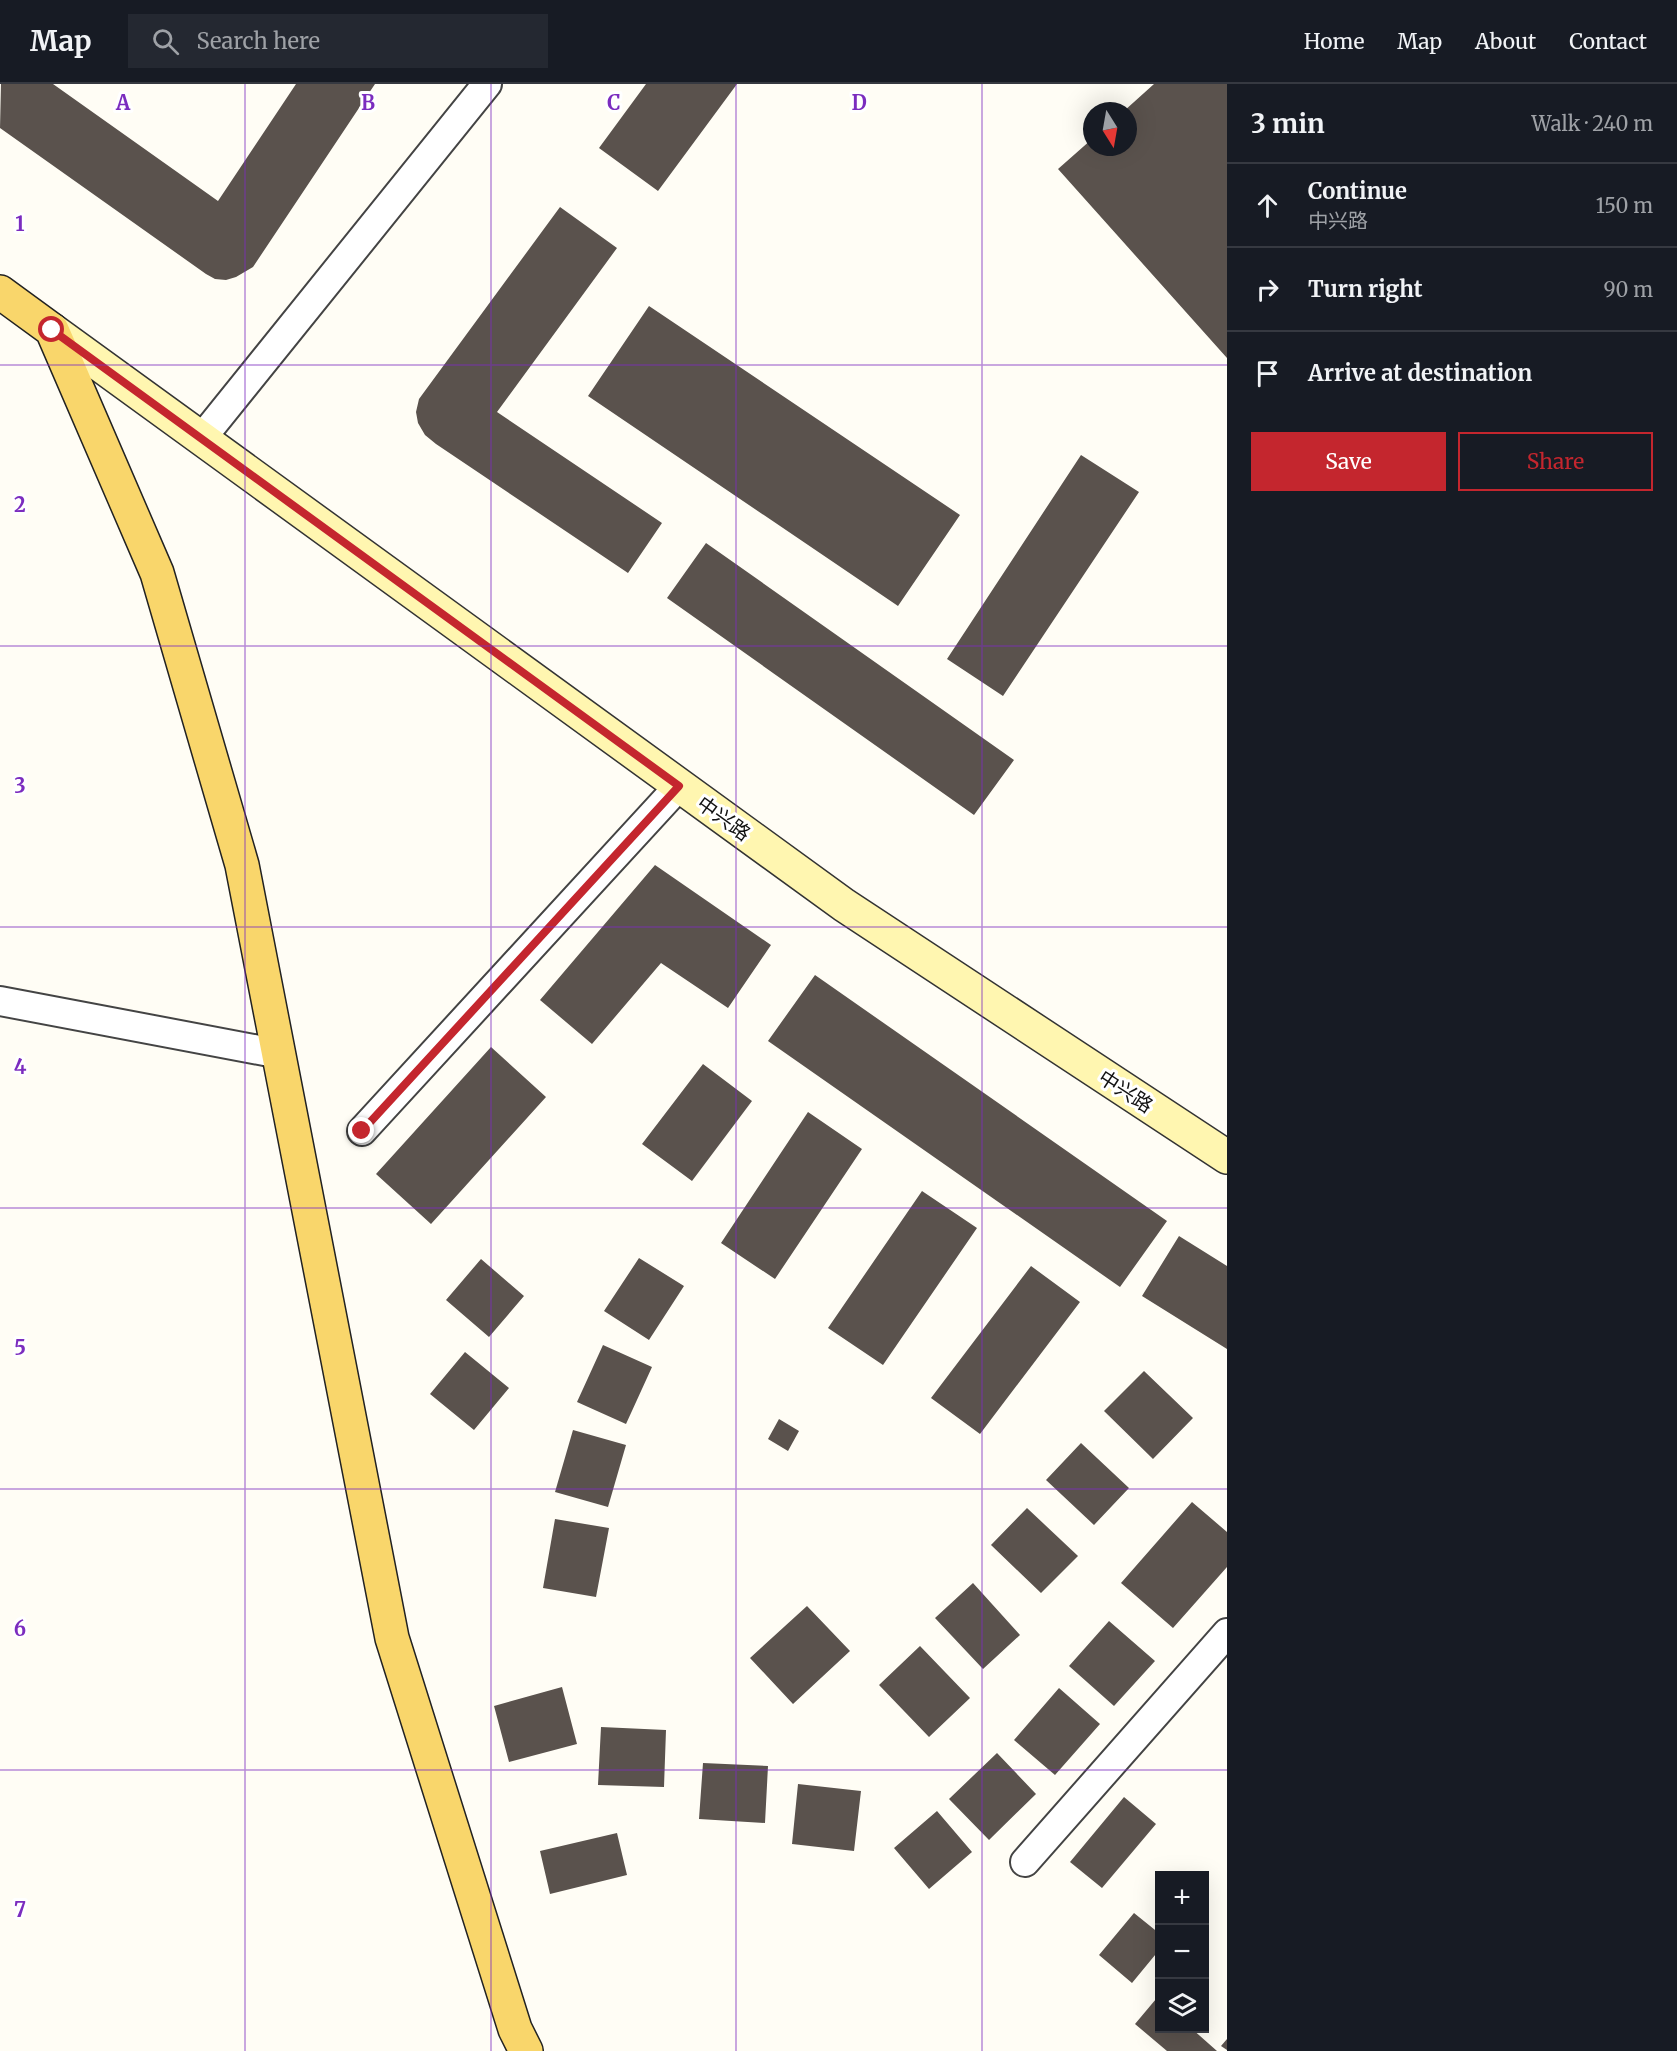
<!DOCTYPE html>
<meta charset="utf-8">
<style>
:root{--surface:#171b24;--page:#242831;--text:#f1f3f6;--muted:#9ea1a6;--line:#363941;--accent:#c4262e}
body{margin:0;font-family:Merriweather,"Noto Sans SC",serif;background:var(--page);color:var(--text)}
.controls{position:absolute;right:18px;bottom:18px;display:grid;overflow:hidden;border-radius:0px;box-shadow:0 6px 24px #0002}
.controls button{width:54px;height:54px;display:grid;place-items:center;padding:0;border:0;border-bottom:2px solid var(--line);background:var(--surface);color:var(--text);font:30px sans-serif}
.compass{position:absolute;left:1083px;top:18px;width:54px;height:54px;border-radius:50%;background:var(--surface);box-shadow:0 6px 24px #0002;rotate:169deg}
.stop{position:absolute;width:18px;height:18px;margin:-14px;border:4px solid #c4262e;border-radius:50%;background:#fff}
.stop.end{background:#c4262e;border-color:#fff;box-shadow:0 2px 6px #0008}
.list{margin:0;padding:0;list-style:none}
h2{display:flex;justify-content:space-between;align-items:center;height:78px;margin:0;padding:0 24px;font-size:26px}
h2 small{font-size:20px;font-weight:400;color:var(--muted)}
.list li{display:grid;grid-template-columns:39px 1fr auto;gap:18px;align-items:center;box-sizing:border-box;height:84px;padding:0 24px;border-top:2px solid var(--line)}
.list b{display:block;font-size:22px;white-space:nowrap}
.list p{margin:0;font-size:20px;white-space:nowrap;color:var(--muted)}
.list em{font-size:20px;font-style:normal;color:var(--muted)}
.actions{display:flex;gap:12px;padding:18px 24px}
.actions a{flex:1;padding:14px 0;border:2px solid var(--accent);border-radius:0px;text-align:center;font-size:21px;color:var(--accent)}
.actions .main{background:var(--accent);color:#fff}
.icon{flex:none;width:33px;height:33px;fill:none;stroke:currentColor;stroke-width:2;stroke-linecap:round;stroke-linejoin:round}
.map{position:relative;flex:none;width:1227px;height:1967px;overflow:hidden}
header{display:flex;align-items:center;gap:36px;box-sizing:border-box;height:84px;padding:0 30px;background:var(--surface);border-bottom:2px solid var(--line)}
header strong{font-size:28px}
nav{display:flex;gap:33px;margin-inline-start:auto;font-size:21px}
.search{width:420px;height:54px;background:var(--page);display:flex;align-items:center;gap:15px;box-sizing:border-box;padding:0 21px;border-radius:0px;color:var(--muted);font-size:22px}
main{display:flex}
aside{flex:1;background:var(--surface)}
.map>svg:first-child{display:block}
.building{fill:#5a524d}
.lines{fill:none;stroke-linecap:round;stroke-linejoin:round}
.street-casing{stroke:#444;stroke-width:32}
.secondary-casing{stroke:#333;stroke-width:36}
.primary-casing{stroke:#222;stroke-width:36}
.street{stroke:#fff;stroke-width:28}
.secondary{stroke:#fff6b0;stroke-width:33}
.primary{stroke:#f9d66b;stroke-width:33}
.route{stroke:#c4262e;stroke-width:8}
.grid{fill:none;stroke:#7b2cbf;stroke-width:1.5;stroke-opacity:0.55}
.labels{text-anchor:middle;dominant-baseline:central;stroke-width:6;stroke-linejoin:round;paint-order:stroke}
.street-label{font-size:20px;fill:#111;stroke:#fff}
.grid-label{font-size:20px;text-anchor:middle;font-weight:bold;fill:#7b2cbf;stroke:#fff;stroke-width:6;stroke-linejoin:round;paint-order:stroke}
</style>
<header>
<strong>Map</strong>
<div class="search"><svg class="icon" aria-label="search" viewBox="0 0 24 24"><circle cx="10" cy="10" r="6"/><path d="M15 15l6 6"/></svg>Search here</div>
<nav><a>Home</a><a>Map</a><a>About</a><a>Contact</a></nav>
</header>
<main>
<div class="map">
<svg width="1227" height="1967" viewBox="0 0 1227 1967">
<rect width="100%" height="100%" fill="#fffdf5"/>
<path class="building" d="M1,0H53L218,117L296,0H375L253,183L236,193L226,196L215,195L206,190L0,44Z
M646,0H737L658,107L599,64Z
M1154,0H1227V274L1058,85L1092,55V63H1128V27H1124Z
M560,123L617,164L497,328L662,439L628,489L436,360L425,351L418,339L416,328L419,315Z
M649,222L960,431L898,522L588,312Z
M1081,371L1139,408L1003,612L947,575Z
M706,459L1014,676L974,731L667,514Z
M655,781L771,861L728,924L661,879L592,960L540,916Z
M815,891L1167,1137L1120,1203L768,957Z
M491,963L546,1013L431,1140L376,1090Z
M703,980L752,1017L692,1097L642,1060Z
M808,1028L862,1065L775,1195L721,1159Z
M922,1107L977,1144L883,1281L828,1244Z
M1179,1152L1227,1182V1265L1142,1212Z
M639,1174L684,1202L649,1256L604,1227Z
M481,1175L524,1212L489,1253L446,1216Z
M1031,1182L1080,1218L980,1350L931,1314Z
M603,1261L652,1283L626,1340L577,1318Z
M465,1268L509,1304L474,1346L430,1310Z
M1144,1287L1193,1334L1153,1375L1104,1327Z
M779,1335L799,1347L788,1367L768,1355Z
M573,1346L626,1361L608,1423L555,1408Z
M1081,1359L1129,1404L1094,1441L1046,1396Z
M1192,1418L1227,1448V1483L1173,1544L1121,1499Z
M1027,1424L1078,1472L1041,1509L991,1461Z
M555,1435L609,1444L596,1513L543,1504Z
M973,1499L1020,1551L983,1585L935,1534Z
M807,1522L850,1567L793,1620L750,1574Z
M1109,1537L1155,1577L1114,1622L1069,1582Z
M920,1562L970,1614L929,1653L879,1601Z
M562,1603L577,1660L509,1678L494,1622Z
M1059,1604L1100,1640L1055,1691L1014,1656Z
M601,1643L666,1646L664,1703L598,1701Z
M997,1669L1036,1710L989,1756L949,1715Z
M703,1679L768,1682L765,1739L699,1735Z
M798,1700L861,1707L854,1767L792,1760Z
M1124,1713L1156,1740L1102,1804L1070,1778Z
M937,1727L972,1768L929,1805L894,1764Z
M617,1749L627,1791L550,1810L540,1767Z
M1134,1829L1160,1850V1865L1132,1899L1099,1871Z
M1156,1915L1160,1918V1944H1191L1217,1967H1167L1135,1940Z
M1227,1955V1966L1221,1962Z"/>
<g class="lines">
<g class="street-casing">
<path id="street" d="M201,355L487,0
M0,917L280,970
M362,1047L679,702
M1025,1778L1227,1549"/>
</g>
<g class="secondary-casing">
<path id="secondary" d="M52,246L844,821L1227,1073"/>
</g>
<g class="primary-casing">
<path id="primary" d="M0,208L52,246L157,489L242,781L392,1554L515,1945L526,1967"/>
</g>
<use href="#street" class="street"/>
<use href="#secondary" class="secondary"/>
<use href="#primary" class="primary"/>
</g>
<g class="lines">
<path class="route" d="M52,246L679,702L362,1047"/>
</g>
<path class="grid" d="M245,0V1967M491,0V1967M736,0V1967M982,0V1967M0,281H1227M0,562H1227M0,843H1227M0,1124H1227M0,1405H1227M0,1686H1227"/>
<g class="labels">
<g class="street-label">
<text transform="translate(724 734) rotate(36)">中兴路</text>
<text transform="translate(1126 1007) rotate(33)">中兴路</text>
</g>
</g>
<g class="grid-label">
<text x="123" y="26">A</text>
<text x="368" y="26">B</text>
<text x="614" y="26">C</text>
<text x="859" y="26">D</text>
<text x="20" y="147">1</text>
<text x="20" y="428">2</text>
<text x="20" y="709">3</text>
<text x="20" y="990">4</text>
<text x="20" y="1271">5</text>
<text x="20" y="1552">6</text>
<text x="20" y="1833">7</text>
</g>
</svg>
<div class="controls">
<button>+</button>
<button>−</button>
<button><svg class="icon" aria-label="layers" viewBox="0 0 24 24"><path d="M12 4l9 5-9 5-9-5zM3 14l9 5 9-5"/></svg></button>
</div>
<svg class="compass" viewBox="-18 -18 36 36"><path d="M0-13l5 13h-10z" fill="#e53935"/><path d="M0 13l5-13h-10z" fill="#9ea1a6"/></svg>
<div class="stop" style="left:52px;top:246px"></div>
<div class="stop end" style="left:362px;top:1047px"></div>
</div>
<aside>
<h2>3 min<small>Walk · 240 m</small></h2>
<ul class="list">
<li><svg class="icon" aria-label="ahead" viewBox="0 0 24 24"><path d="M12 20V5M6 11l6-6 6 6"/></svg><div><b>Continue</b><p>中兴路</p></div><em>150 m</em></li>
<li><svg class="icon" aria-label="right" viewBox="0 0 24 24"><path d="M7 20v-9h11M14 6l5 5-5 5"/></svg><div><b>Turn right</b></div><em>90 m</em></li>
<li><svg class="icon" aria-label="arrive" viewBox="0 0 24 24"><path d="M6 21V4h12l-3 4 3 4H6"/></svg><div><b>Arrive at destination</b></div></li>
</ul>
<div class="actions"><a class="main">Save</a><a>Share</a></div>
</aside>
</main>
